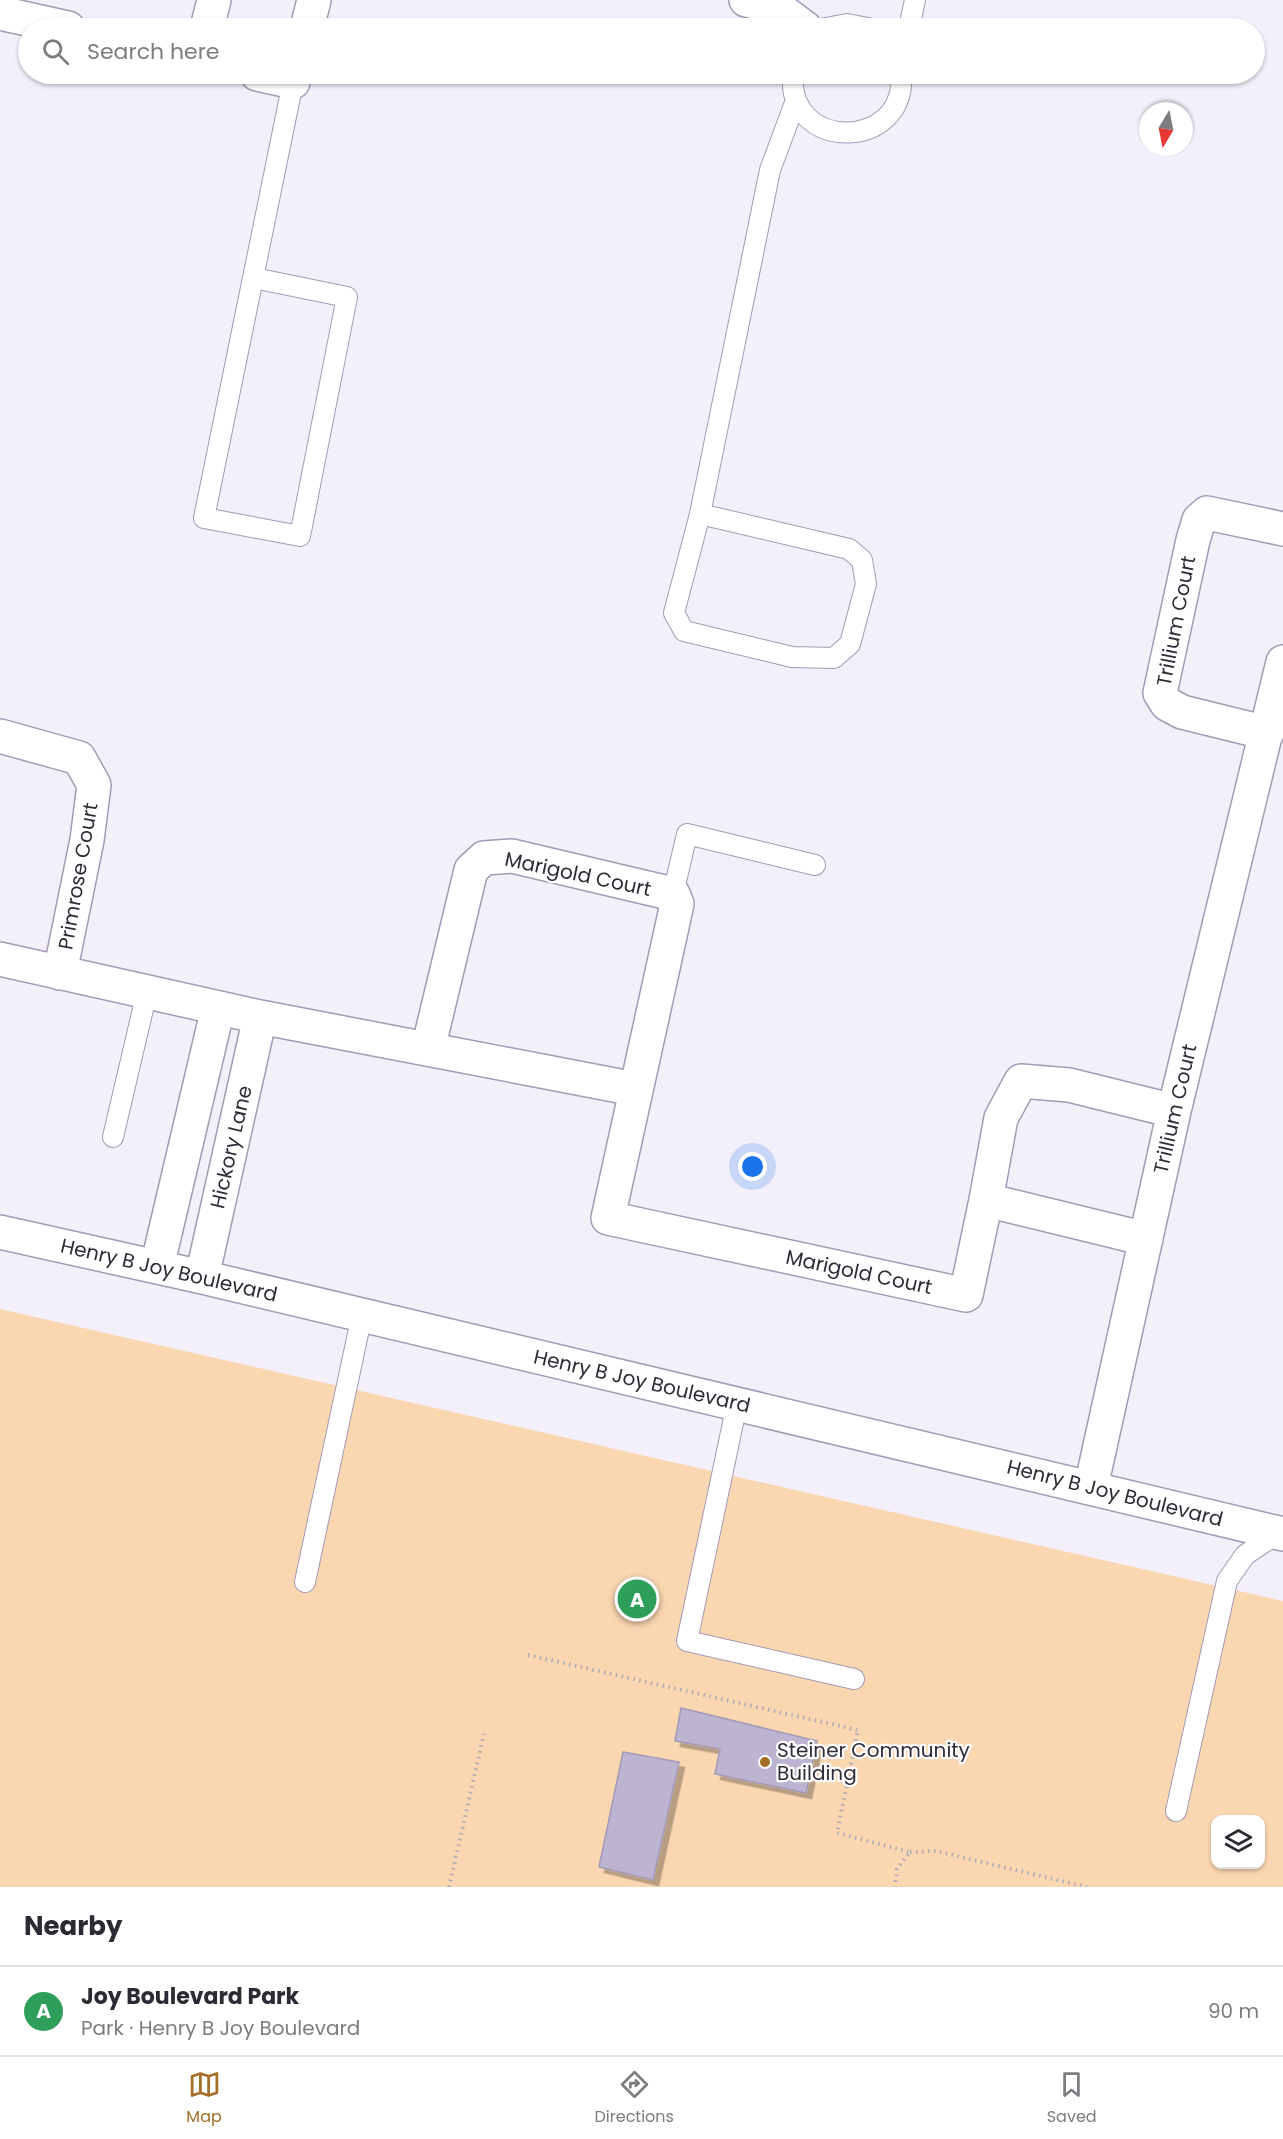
<!DOCTYPE html>
<meta charset="utf-8">
<style>
:root{--surface:#fff;--page:#f2f2f3;--text:#2b2b33;--muted:#7c7c81;--line:#e1e1e2;--accent:#a46e29}
body{margin:0;font-family:Poppins,sans-serif;background:var(--page);color:var(--text)}
.controls{position:absolute;right:18px;bottom:18px;display:grid;overflow:hidden;border-radius:12px;box-shadow:0 2px 4px #0004}
.controls button{width:54px;height:54px;display:grid;place-items:center;padding:0;border:0;border-bottom:2px solid var(--line);background:var(--surface);color:var(--text);font:30px sans-serif}
.compass{position:absolute;left:1139px;top:102px;width:54px;height:54px;border-radius:50%;background:var(--surface);box-shadow:0 2px 4px #0004;rotate:190deg}
.you{position:absolute;left:753px;top:1167px;width:21px;height:21px;margin:-15px;border:4px solid #fff;border-radius:50%;background:#1a73e8;box-shadow:0 0 0 9px #1a73e833}
.badge{display:grid;place-items:center;width:39px;height:39px;border-radius:50%;background:var(--accent);color:#fff;font-size:20px;font-weight:700}
.pin{position:absolute;translate:-50% -50%;border:3px solid #fff;box-shadow:0 2px 6px #0006}
.list{margin:0;padding:0;list-style:none}
h2{display:flex;justify-content:space-between;align-items:center;height:78px;margin:0;padding:0 24px;font-size:26px}
h2 small{font-size:20px;font-weight:400;color:var(--muted)}
.list li{display:grid;grid-template-columns:39px 1fr auto;gap:18px;align-items:center;box-sizing:border-box;height:90px;padding:0 24px;border-top:2px solid var(--line)}
.list b{display:block;font-size:22px;white-space:nowrap}
.list p{margin:0;font-size:20px;white-space:nowrap;color:var(--muted)}
.list em{font-size:20px;font-style:normal;color:var(--muted)}
.icon{flex:none;width:33px;height:33px;fill:none;stroke:currentColor;stroke-width:2;stroke-linecap:round;stroke-linejoin:round}
.map{position:relative;flex:none;width:1283px;height:1887px;overflow:hidden}
.search{position:absolute;background:var(--surface);box-shadow:0 2px 4px #0004;left:18px;right:18px;top:18px;height:66px;display:flex;align-items:center;gap:15px;box-sizing:border-box;padding:0 21px;border-radius:33px;color:var(--muted);font-size:22px}
.sheet{height:168px;background:var(--surface)}
nav{display:flex;justify-content:space-around;align-items:center;box-sizing:border-box;height:84px;border-top:2px solid var(--line);background:var(--surface);font-size:16px;color:var(--muted)}
nav a{display:grid;justify-items:center;gap:3px}
nav .on{color:var(--accent)}
.map>svg:first-child{display:block}
.green{fill:#fad6b1;fill-rule:evenodd}
.building{fill:#bcb4d0;stroke:#a29ab6;stroke-width:1.5;filter:url(#shadow)}
.lines{fill:none;stroke-linecap:round;stroke-linejoin:round}
.lane-casing{stroke:#a39ab6;stroke-width:22}
.street-casing{stroke:#a39ab6;stroke-width:36}
.path{stroke:#aeaab6;stroke-width:4;stroke-dasharray:1.5 4.5;stroke-linecap:butt}
.lane{stroke:#fff;stroke-width:20}
.street{stroke:#fff;stroke-width:33}
.poi-dot{fill:#a46e29;stroke:#fff;stroke-width:2}
.labels{text-anchor:middle;dominant-baseline:central;stroke-width:4.5;stroke-linejoin:round;paint-order:stroke}
.street-label{font-size:20px;fill:#2f2c37;stroke:#fff}
.poi-label{font-size:20px;fill:#2f2c37;stroke:#fff;text-anchor:start}
</style>
<div class="map">
<svg width="1283" height="1887" viewBox="0 0 1283 1887">
<defs>
<filter id="shadow"><feDropShadow dx="5.5" dy="5.5" stdDeviation="0" flood-color="#0004"/></filter>
</defs>
<rect width="100%" height="100%" fill="#f3effb"/>
<path class="green" d="M0,1309L1283,1601V1887H0ZM1216,1820H1260V1864H1216Z"/>
<path class="building" d="M681,1708L817,1741L806,1793L715,1774L720,1749L675,1741Z
M623,1752L679,1762L653,1880L599,1867Z"/>
<g class="lines">
<g class="lane-casing">
<path id="lane" d="M826,28L847,24L868,28
M909,28L915,0
M793,74C786,152 907,152 901,74
M254,278L347,297L300,536L204,518L293,82
M700,514L849,549L862,560L866,584L850,644L834,658L792,657L684,631L674,613L700,514L770,170L796,100
M673,894L687,834L815,865
M113,1137L147,992
M737,1404L687,1641L854,1679
M305,1582L362,1315
M1176,1811L1227,1581L1245,1555L1278,1533"/>
</g>
<g class="street-casing">
<path id="street" d="M746,0L777,7L805,28
M0,13L68,28
M207,28L214,0
M307,28L314,0
M257,74L293,82L295,74
M1267,733L1182,712L1167,704L1160,693L1193,540L1199,520L1207,513L1283,529
M0,736L79,758L94,785L87,840L60,973
M0,959L260,1017L635,1089
M428,1049L471,870L484,858L512,856L673,894L677,904L608,1218L966,1295L986,1200L1001,1118L1021,1081L1069,1085L1174,1111
M986,1200L1146,1239
M0,1232L202,1277L1283,1534
M157,1267L218,1008
M202,1277L260,1017
M1091,1487L1174,1111L1283,662"/>
</g>
<path class="path" d="M528,1655L858,1730L837,1833L910,1852L897,1869L895,1887
M910,1852L936,1851L1087,1887
M449,1887L484,1734"/>
<use href="#lane" class="lane"/>
<use href="#street" class="street"/>
</g>
<circle class="poi-dot" cx="765" cy="1762" r="6"/>
<g class="labels">
<g class="street-label">
<text transform="translate(1176 621) rotate(-79)">Trillium Court</text>
<text transform="translate(578 874) rotate(12)">Marigold Court</text>
<text transform="translate(78 876) rotate(-80)">Primrose Court</text>
<text transform="translate(1175 1109) rotate(-77)">Trillium Court</text>
<text transform="translate(231 1147) rotate(-77)">Hickory Lane</text>
<text transform="translate(169 1270) rotate(13)">Henry B Joy Boulevard</text>
<text transform="translate(859 1272) rotate(12)">Marigold Court</text>
<text transform="translate(642 1381) rotate(13)">Henry B Joy Boulevard</text>
<text transform="translate(1115 1493) rotate(14)">Henry B Joy Boulevard</text>
</g>
<g class="poi-label">
<text x="777" y="1750">Steiner Community<tspan x="777" dy="23">Building</tspan></text>
</g>
</g>
</svg>
<div class="controls">
<button><svg class="icon" aria-label="layers" viewBox="0 0 24 24"><path d="M12 4l9 5-9 5-9-5zM3 14l9 5 9-5"/></svg></button>
</div>
<svg class="compass" viewBox="-18 -18 36 36"><path d="M0-13l5 13h-10z" fill="#e53935"/><path d="M0 13l5-13h-10z" fill="#7c7c81"/></svg>
<div class="you"></div>
<div class="pin badge" style="left:637px;top:1599px;background:#2e9e5b">A</div>
<div class="search"><svg class="icon" aria-label="search" viewBox="0 0 24 24"><circle cx="10" cy="10" r="6"/><path d="M15 15l6 6"/></svg>Search here</div>
</div>
<section class="sheet">
<h2>Nearby<small></small></h2>
<ul class="list">
<li><span class="badge" style="background:#2e9e5b">A</span><div><b>Joy Boulevard Park</b><p>Park · Henry B Joy Boulevard</p></div><em>90 m</em></li>
</ul>
</section>
<nav>
<a class="on"><svg class="icon" aria-label="map" viewBox="0 0 24 24"><path d="M3 6l6-2 6 2 6-2v14l-6 2-6-2-6 2zM9 4v14M15 6v14"/></svg>Map</a>
<a><svg class="icon" aria-label="directions" viewBox="0 0 24 24"><path d="M12 3l9 9-9 9-9-9zM9 14v-3h6M13 9l2 2-2 2"/></svg>Directions</a>
<a><svg class="icon" aria-label="saved" viewBox="0 0 24 24"><path d="M7 4h10v16l-5-4-5 4z"/></svg>Saved</a>
</nav>
